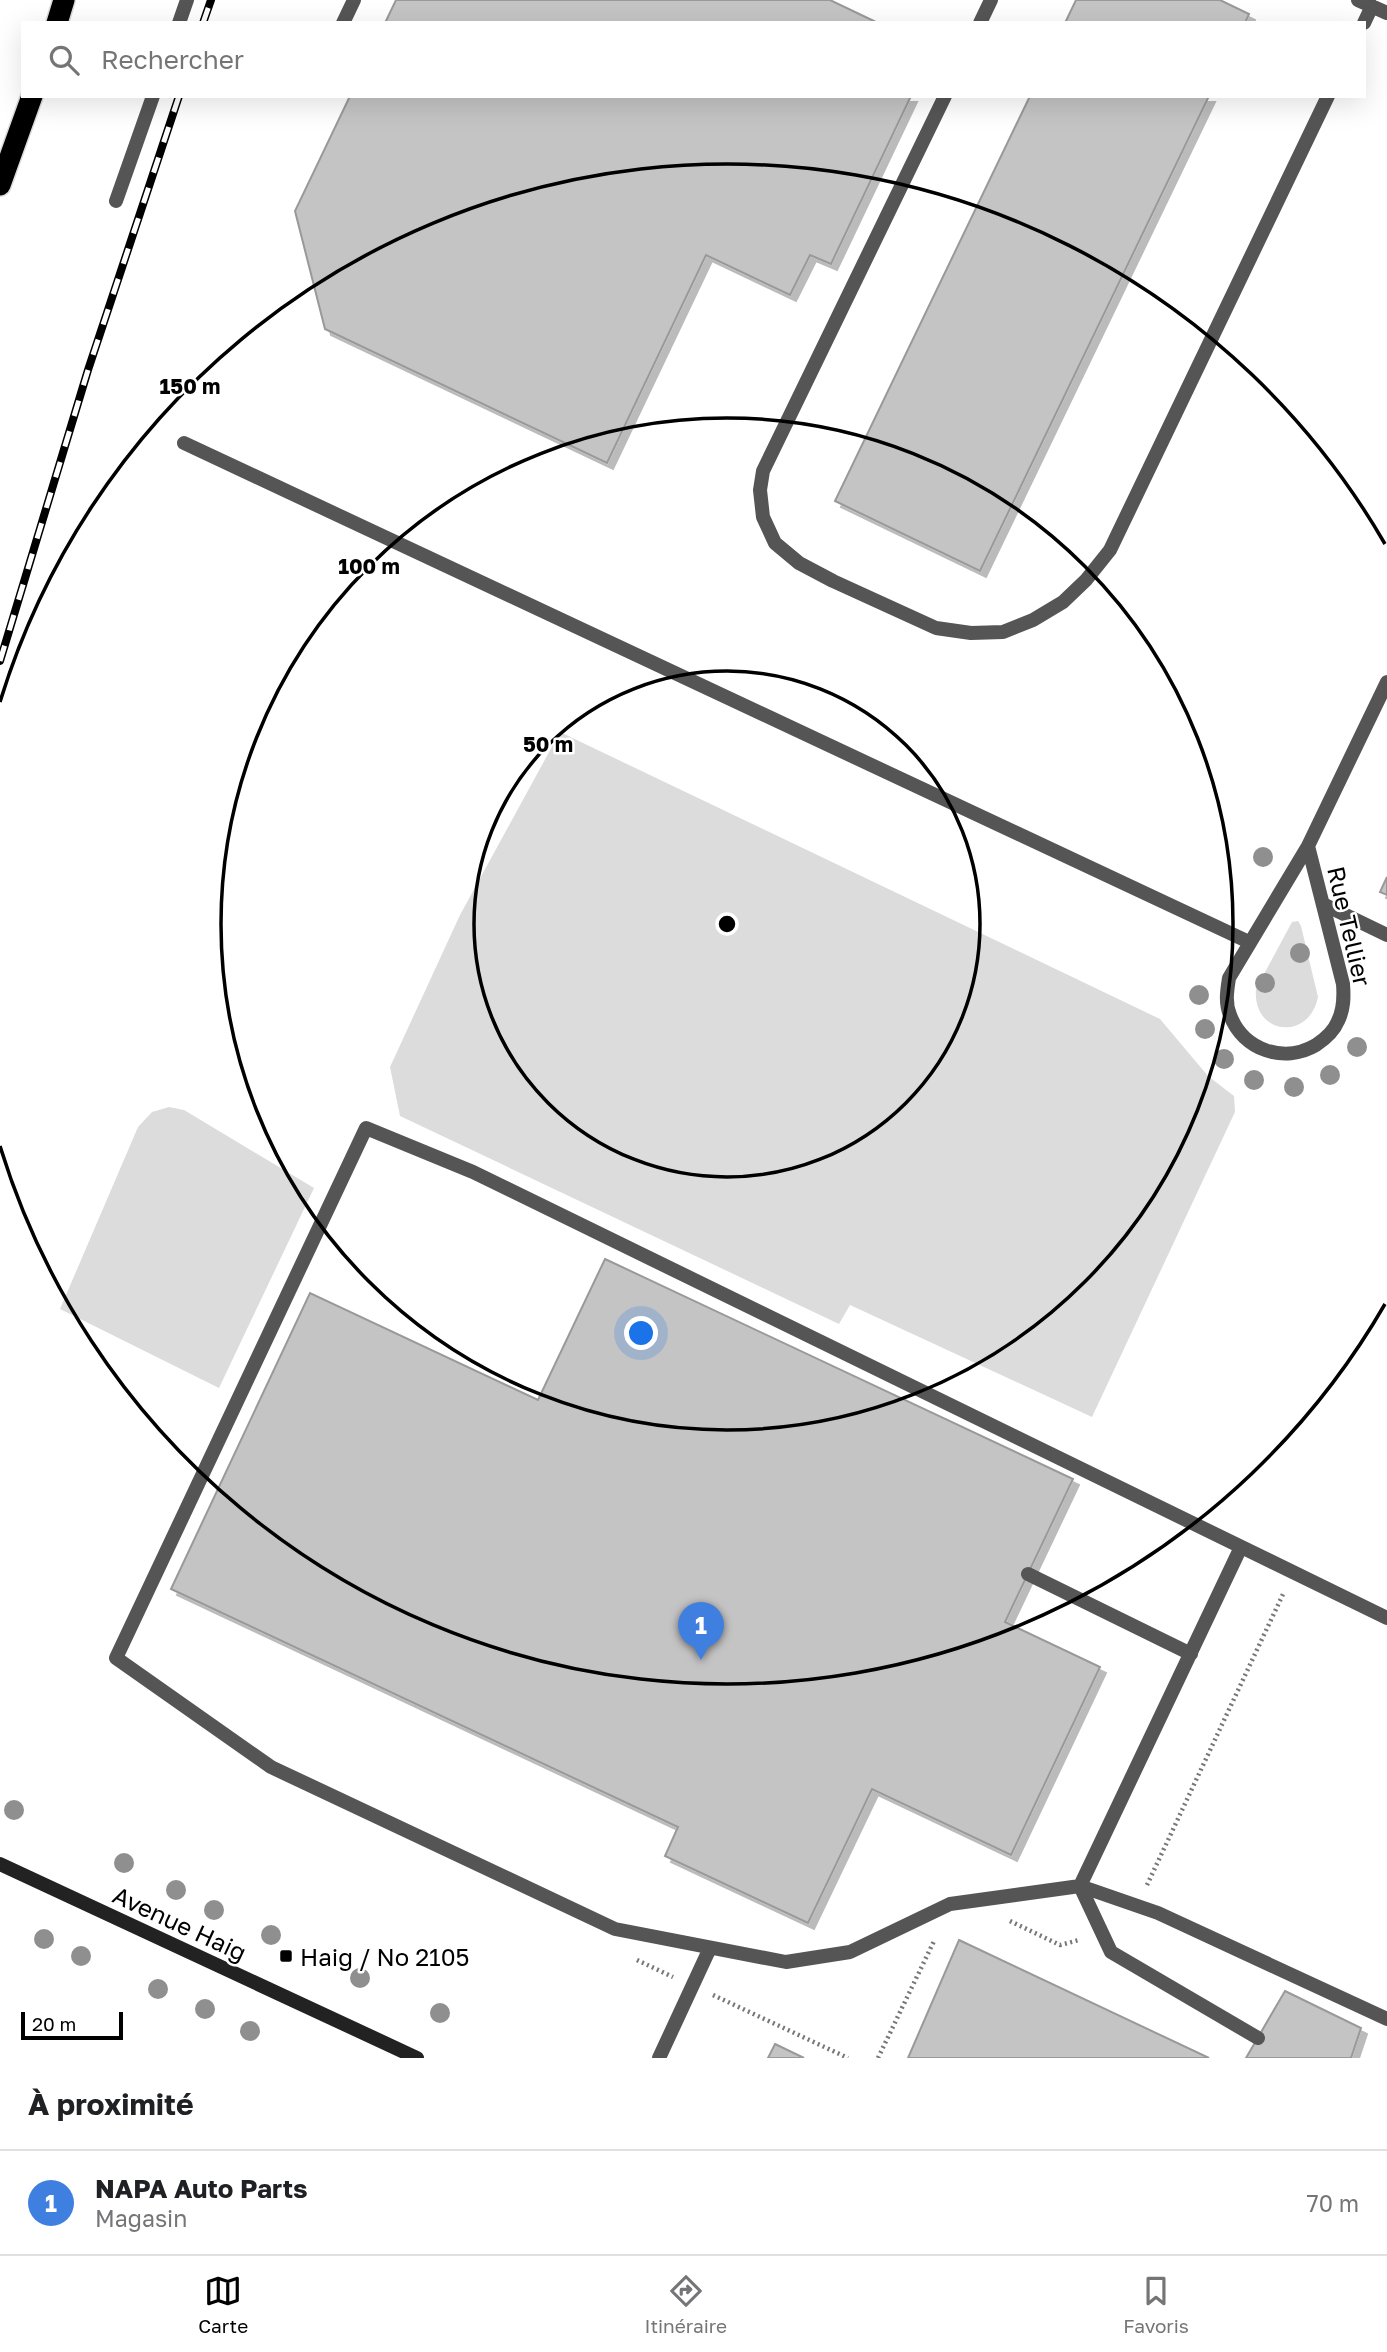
<!DOCTYPE html>
<html lang="fr">
<meta charset="utf-8">
<style>
:root{--surface:#fff;--page:#f2f2f2;--text:#202124;--muted:#757577;--line:#e0e0e0;--accent:#000}
body{margin:0;font-family:"Golos Text",sans-serif;background:var(--page);color:var(--text)}
.scale{position:absolute;left:21px;bottom:18px;width:102px;box-sizing:border-box;padding-left:7px;border:4px solid #000;border-top:0;font-size:19px;line-height:24px;white-space:nowrap;color:#000;-webkit-text-stroke:5px #fff;paint-order:stroke}
.you{position:absolute;left:642px;top:1334px;width:24px;height:24px;margin:-18px;border:5px solid #fff;border-radius:50%;background:#1a73e8;box-shadow:0 0 0 10px #1a73e833}
.badge{display:grid;place-items:center;width:46px;height:46px;border-radius:50%;background:var(--accent);color:#fff;font-size:23px;font-weight:700}
.pin{position:absolute;translate:-50% -58px;filter:drop-shadow(0 2px 4px #0008)}
.pin::after{content:'';position:absolute;top:37px;width:24px;height:21px;background:inherit;clip-path:polygon(0 0,100% 0,50% 100%)}
.list{margin:0;padding:0;list-style:none}
h2{display:flex;justify-content:space-between;align-items:center;height:91px;margin:0;padding:0 28px;font-size:30px}
h2 small{font-size:23px;font-weight:400;color:var(--muted)}
.list li{display:grid;grid-template-columns:46px 1fr auto;gap:21px;align-items:center;box-sizing:border-box;height:105px;padding:0 28px;border-top:2px solid var(--line)}
.list b{display:block;font-size:26px;white-space:nowrap}
.list p{margin:0;font-size:23px;white-space:nowrap;color:var(--muted)}
.list em{font-size:23px;font-style:normal;color:var(--muted)}
.icon{flex:none;width:38px;height:38px;fill:none;stroke:currentColor;stroke-width:2;stroke-linecap:round;stroke-linejoin:round}
.map{position:relative;flex:none;width:1387px;height:2058px;overflow:hidden}
.search{position:absolute;background:var(--surface);box-shadow:0 7px 28px #0002;left:21px;right:21px;top:21px;height:77px;display:flex;align-items:center;gap:18px;box-sizing:border-box;padding:0 24px;border-radius:0px;color:var(--muted);font-size:26px}
.sheet{height:196px;background:var(--surface)}
nav{display:flex;justify-content:space-around;align-items:center;box-sizing:border-box;height:98px;border-top:2px solid var(--line);background:var(--surface);font-size:19px;color:var(--muted)}
nav a{display:grid;justify-items:center;gap:4px}
nav .on{color:var(--accent)}
.map>svg:first-child{display:block}
.green{fill:#dcdcdc}
.building{fill:#c4c4c4;stroke:#999;stroke-width:2;filter:url(#shadow)}
.lines{fill:none;stroke-linecap:round;stroke-linejoin:round}
.highway-casing{stroke:#dbdbdb;stroke-width:24}
.path{stroke:#777;stroke-width:4.5;stroke-dasharray:2 3.5;stroke-linecap:butt}
.lane{stroke:#555;stroke-width:14}
.street{stroke:#555;stroke-width:14}
.secondary{stroke:#222;stroke-width:14}
.highway{stroke:#000;stroke-width:21}
.rail-casing{stroke:#000;stroke-width:8}
.rail{stroke:#fff;stroke-width:5;stroke-dasharray:16;stroke-linecap:butt}
.tree{fill:#8f8f8f}
.ring{fill:none;stroke:#000;stroke-width:3.5}
.poi-dot{fill:#000;stroke:#fff;stroke-width:2.5}
.labels{text-anchor:middle;dominant-baseline:central;stroke-width:5;stroke-linejoin:round;paint-order:stroke}
.street-label{font-size:24px;fill:#000;stroke:#fff}
.poi-label{font-size:24px;fill:#000;stroke:#fff;text-anchor:start}
.centre{fill:#000;stroke:#fff;stroke-width:3.5}
.ring-label{font-size:21px;text-anchor:middle;font-weight:bold;fill:#000;stroke:#fff;stroke-width:5;stroke-linejoin:round;paint-order:stroke}
</style>
<div class="map">
<svg width="1387" height="2058" viewBox="0 0 1387 2058">
<defs>
<filter id="shadow"><feDropShadow dx="6" dy="6" stdDeviation="0" flood-color="#0004"/></filter>
</defs>
<rect width="100%" height="100%" fill="#fff"/>
<path class="green" d="M560,732L1160,1019L1208,1076L1234,1096L1235,1112L1092,1417L850,1305L839,1324L400,1116L390,1067L460,915Z
M1298,921L1301,926L1318,997C1309,1042 1252,1035 1256,989L1292,922Z
M169,1107L184,1110L314,1188L219,1388L60,1309L138,1127L152,1112Z"/>
<path class="building" d="M396,0H830L878,23H385Z
M1076,0H1220L1249,14L1245,23H1065Z
M350,96H911L831,264L810,255L790,295L706,255L607,463L325,329L295,211Z
M1030,96H1209L980,571L835,501Z
M1387,877V895L1380,892Z
M605,1259L1073,1479L1005,1622L1100,1667L1011,1855L872,1789L808,1923L665,1856L678,1827L171,1589L310,1293L538,1400Z
M959,1940L1209,2058H908Z
M1285,1991L1361,2028L1351,2058H1246Z
M775,2044L804,2058H768Z"/>
<g class="lines">
<g class="highway-casing">
<path id="highway" d="M57,23L64,0
M0,185L32,96"/>
</g>
<path class="path" d="M1147,1885L1284,1592
M1010,1921L1060,1945L1079,1940
M637,1960L673,1977
M713,1995L848,2058
M878,2058L935,1939"/>
<path class="lane" d="M1358,0L1387,13
M179,23L187,0
M343,23L354,0
M980,23L991,0
M1364,23L1372,6
M945,96L763,471L760,490L763,517L775,543L799,563L833,581L936,628L971,633L1003,632L1033,620L1063,602L1086,580L1110,550L1328,96
M116,201L153,96
M184,443L1249,942
M1323,904L1387,935
M1241,1547L1080,1886L950,1904L850,1952L786,1962L615,1929L271,1767L116,1658L366,1128L473,1172L1387,1618
M1028,1574L1191,1654
M1080,1886L1158,1913L1387,2019
M1080,1886L1111,1952L1258,2038
M659,2058L710,1948"/>
<path class="street" d="M1308,846L1343,984C1344,997 1344,1009 1338,1021C1334,1031 1325,1039 1316,1045C1284,1064 1243,1050 1230,1015C1225,1003 1227,991 1229,978Z
M1308,846L1387,682"/>
<path class="secondary" d="M0,1864L417,2058"/>
<use href="#highway" class="highway"/>
<g class="rail-casing">
<path id="rail" d="M203,23L211,0
M0,661L88,370L179,96"/>
</g>
<use href="#rail" class="rail"/>
</g>
<g class="tree">
<circle cx="1263" cy="857" r="10"/>
<circle cx="1300" cy="953" r="10"/>
<circle cx="1265" cy="983" r="10"/>
<circle cx="1199" cy="995" r="10"/>
<circle cx="1205" cy="1029" r="10"/>
<circle cx="1357" cy="1047" r="10"/>
<circle cx="1224" cy="1059" r="10"/>
<circle cx="1330" cy="1075" r="10"/>
<circle cx="1254" cy="1080" r="10"/>
<circle cx="1294" cy="1087" r="10"/>
<circle cx="14" cy="1810" r="10"/>
<circle cx="124" cy="1863" r="10"/>
<circle cx="176" cy="1890" r="10"/>
<circle cx="214" cy="1910" r="10"/>
<circle cx="271" cy="1935" r="10"/>
<circle cx="44" cy="1939" r="10"/>
<circle cx="81" cy="1956" r="10"/>
<circle cx="360" cy="1978" r="10"/>
<circle cx="158" cy="1989" r="10"/>
<circle cx="205" cy="2009" r="10"/>
<circle cx="440" cy="2013" r="10"/>
<circle cx="250" cy="2031" r="10"/>
</g>
<g class="ring">
<circle cx="727" cy="924" r="253"/>
<circle cx="727" cy="924" r="506"/>
<path d="M1385 1304A760 760 0 0 1 0 1146M0 702A760 760 0 0 1 1385 544"/>
</g>
<rect class="poi-dot" x="279" y="1949" width="14" height="14" rx="3.5"/>
<g class="labels">
<g class="street-label">
<text transform="translate(1350 926) rotate(77)">Rue Tellier</text>
<text transform="translate(180 1923) rotate(25)">Avenue Haig</text>
</g>
<g class="poi-label">
<text x="300" y="1956">Haig / No 2105</text>
</g>
</g>
<circle cx="727" cy="924" r="10" class="centre"/>
<g class="ring-label">
<text x="190" y="394">150 m</text>
<text x="369" y="574">100 m</text>
<text x="548" y="752">50 m</text>
</g>
</svg>
<div class="scale">20 m</div>
<div class="you"></div>
<div class="pin badge" style="left:701px;top:1660px;background:#3f7fe0">1</div>
<div class="search"><svg class="icon" aria-label="search" viewBox="0 0 24 24"><circle cx="10" cy="10" r="6"/><path d="M15 15l6 6"/></svg>Rechercher</div>
</div>
<section class="sheet">
<h2>À proximité<small></small></h2>
<ul class="list">
<li><span class="badge" style="background:#3f7fe0">1</span><div><b>NAPA Auto Parts</b><p>Magasin</p></div><em>70 m</em></li>
</ul>
</section>
<nav>
<a class="on"><svg class="icon" aria-label="map" viewBox="0 0 24 24"><path d="M3 6l6-2 6 2 6-2v14l-6 2-6-2-6 2zM9 4v14M15 6v14"/></svg>Carte</a>
<a><svg class="icon" aria-label="directions" viewBox="0 0 24 24"><path d="M12 3l9 9-9 9-9-9zM9 14v-3h6M13 9l2 2-2 2"/></svg>Itinéraire</a>
<a><svg class="icon" aria-label="saved" viewBox="0 0 24 24"><path d="M7 4h10v16l-5-4-5 4z"/></svg>Favoris</a>
</nav>
